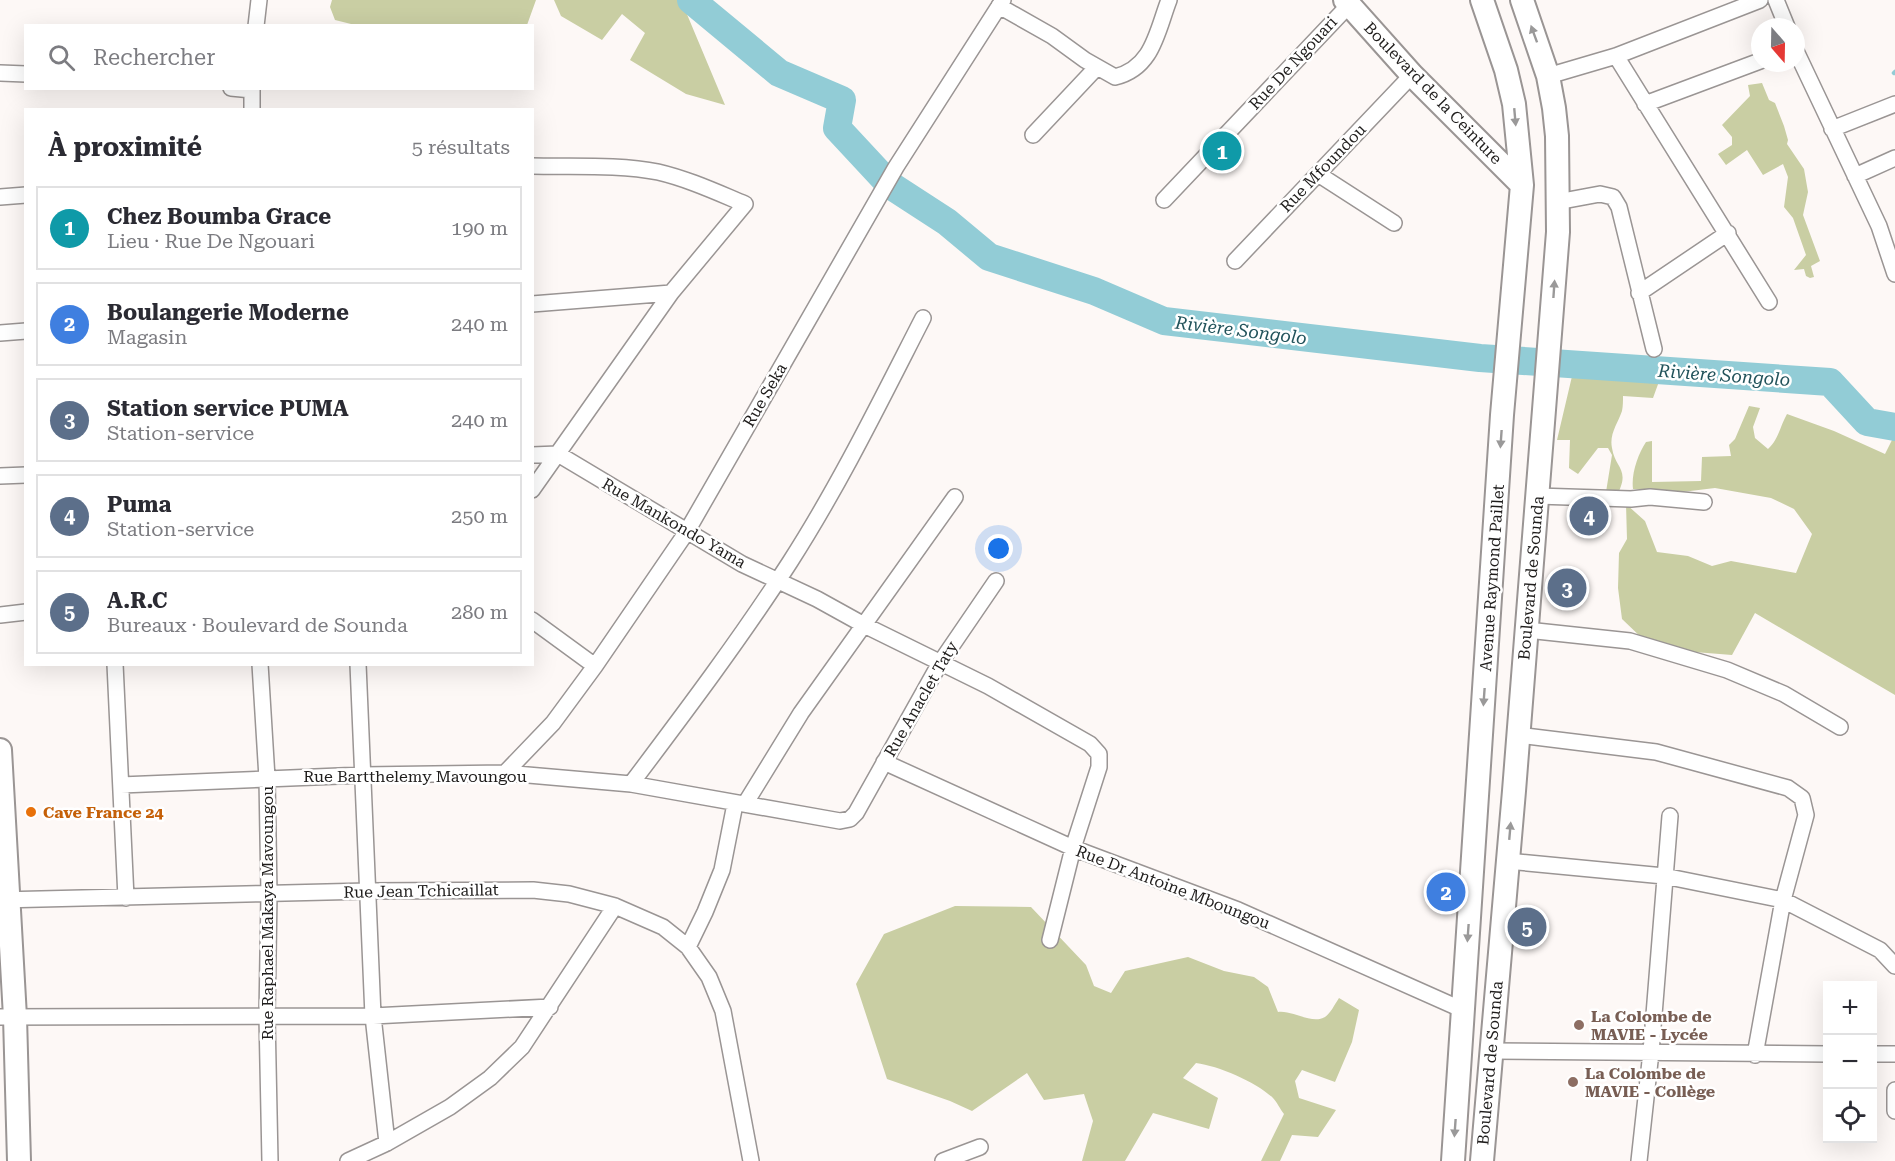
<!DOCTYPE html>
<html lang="fr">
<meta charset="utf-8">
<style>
:root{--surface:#fff;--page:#f7f7f7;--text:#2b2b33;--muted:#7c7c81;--line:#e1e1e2;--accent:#7c3aed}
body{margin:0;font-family:"Roboto Serif",serif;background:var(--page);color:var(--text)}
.controls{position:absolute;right:18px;bottom:18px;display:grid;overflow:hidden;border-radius:0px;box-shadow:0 6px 24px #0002}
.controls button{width:54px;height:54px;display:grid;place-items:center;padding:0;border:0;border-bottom:2px solid var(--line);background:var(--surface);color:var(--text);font:30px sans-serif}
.compass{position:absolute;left:1751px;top:18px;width:54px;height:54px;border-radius:50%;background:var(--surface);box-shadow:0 6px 24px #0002;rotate:160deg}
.you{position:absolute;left:999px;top:549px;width:21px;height:21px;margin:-15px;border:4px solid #fff;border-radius:50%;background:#1a73e8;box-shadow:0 0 0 9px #1a73e833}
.badge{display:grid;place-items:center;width:39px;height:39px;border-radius:50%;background:var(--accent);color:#fff;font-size:20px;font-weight:700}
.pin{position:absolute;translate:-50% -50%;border:3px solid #fff;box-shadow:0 2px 6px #0006}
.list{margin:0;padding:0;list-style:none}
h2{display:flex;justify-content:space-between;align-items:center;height:78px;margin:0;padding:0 24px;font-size:26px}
h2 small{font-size:20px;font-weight:400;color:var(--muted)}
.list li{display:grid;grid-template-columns:39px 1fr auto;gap:18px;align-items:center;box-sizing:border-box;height:84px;margin:0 12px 12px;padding:0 12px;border:2px solid var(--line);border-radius:0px}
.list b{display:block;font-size:22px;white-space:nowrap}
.list p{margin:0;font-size:20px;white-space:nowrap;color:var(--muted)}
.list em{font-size:20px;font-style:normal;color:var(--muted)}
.icon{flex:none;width:33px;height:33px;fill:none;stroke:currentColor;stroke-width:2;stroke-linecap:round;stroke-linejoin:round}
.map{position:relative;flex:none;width:1895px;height:1161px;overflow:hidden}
.search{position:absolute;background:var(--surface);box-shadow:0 6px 24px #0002;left:24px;top:24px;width:510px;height:66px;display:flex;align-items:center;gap:15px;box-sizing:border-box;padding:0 21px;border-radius:0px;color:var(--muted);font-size:22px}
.panel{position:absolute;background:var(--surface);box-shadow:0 6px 24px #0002;left:24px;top:108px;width:510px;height:558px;border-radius:0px}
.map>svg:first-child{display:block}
.green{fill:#c9cea3}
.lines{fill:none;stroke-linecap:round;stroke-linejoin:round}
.stream{stroke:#92ccd6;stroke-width:4.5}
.river{stroke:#92ccd6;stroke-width:28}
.street-casing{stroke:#9a9594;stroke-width:18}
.secondary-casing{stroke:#9a9594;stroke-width:26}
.street{stroke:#fff;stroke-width:15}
.secondary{stroke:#fff;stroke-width:22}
.oneway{fill:#9a9999}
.food-dot{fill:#e8710a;stroke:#fff;stroke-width:2}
.education-dot{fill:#8d6e63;stroke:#fff;stroke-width:2}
.labels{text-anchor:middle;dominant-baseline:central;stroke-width:5;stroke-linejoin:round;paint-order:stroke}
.street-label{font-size:16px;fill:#1f1d1c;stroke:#fff}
.food-label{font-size:16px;font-weight:bold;fill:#c56008;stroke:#fff;text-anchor:start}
.education-label{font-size:16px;font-weight:bold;fill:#785e54;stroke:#fff;text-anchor:start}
.water-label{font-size:18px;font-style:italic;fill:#22535b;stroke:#fff}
</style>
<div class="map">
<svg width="1895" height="1161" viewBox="0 0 1895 1161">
<rect width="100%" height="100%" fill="#fdf8f6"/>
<path class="green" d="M332,0H536L527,25L359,26L335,20L330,7Z
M554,0H681L725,105L686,94L630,60L645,33L622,14L602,40L561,16Z
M1762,83L1769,100L1775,103L1784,126L1788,140L1787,144L1804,169L1808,192L1803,215L1820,261L1811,266L1814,277L1810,278L1806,276L1804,269L1794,270L1806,255L1793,218L1784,207L1788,177L1783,164L1763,175L1747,150L1726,165L1718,154L1732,145V137L1722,125L1750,96L1748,85Z
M1573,372L1661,376L1653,398L1623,396C1623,401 1623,406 1622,411C1618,423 1609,434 1612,448C1615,468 1630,469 1618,493L1606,492L1612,455L1608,448H1598L1578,474L1569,468L1570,440H1557Z
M1749,406L1760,408L1753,427L1755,438L1768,449C1779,439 1780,426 1787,414L1834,431L1885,454L1895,434V695L1755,613L1732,655L1682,651L1645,641L1622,619L1618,588L1619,553L1627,539L1626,504L1645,521L1657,552L1688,556L1712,566L1731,561L1796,573L1812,534L1794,509L1771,498L1715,488L1682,492L1633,489C1631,474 1638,454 1646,442L1652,441V482L1701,481L1702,457L1731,456L1729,445L1735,439Z
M955,906L1031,907L1086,965L1094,986L1111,993L1125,971L1188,957L1224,971L1254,977L1268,987L1278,1012C1293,1010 1312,1025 1325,1017C1330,1014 1335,1004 1339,998L1359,1010L1352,1042L1335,1082L1302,1070L1295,1081L1299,1098L1336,1110L1318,1137L1292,1135L1280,1161H1261L1284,1114C1280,1109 1277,1102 1273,1098C1256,1082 1219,1066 1196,1063L1183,1078L1218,1098L1209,1129L1153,1113L1125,1161H1082L1093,1121L1084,1094L1044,1100L1027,1073L972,1111L950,1101L887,1079L856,984L884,934Z"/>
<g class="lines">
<path class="stream" d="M1894,73L1895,72"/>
<path class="river" d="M691,0L779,73L842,100L837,128L890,185L947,222L989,257L1094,291L1164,321L1480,358L1830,382L1867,422L1895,427"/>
<g class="street-casing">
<path id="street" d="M1776,0L1787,27
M999,6L1052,36L1085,60L1115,77C1153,68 1157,31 1169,0
M256,26L259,0
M1796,51L1879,226L1895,274
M1616,56L1769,302
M0,73L26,74
M1548,76L1616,56L1760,0
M231,88L252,90
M1645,104L1760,61
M252,110V88
M1832,129L1895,104
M1033,135L1097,67
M532,166C571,167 620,164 658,172C688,179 716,192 745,204L671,293L532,490
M1318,174L1394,223
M1855,176L1895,158
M0,197L26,195
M1164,200L1349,5
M1557,202L1600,194L1613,197L1619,207L1654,349
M1235,261L1412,75
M1639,293L1728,233
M532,304L671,293
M0,333L26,331
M558,454L742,564L817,599L864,625L988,686L1090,744L1099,754V767L1073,848L1050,940
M532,455L558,454
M0,476L26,475
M1537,496L1631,499L1650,497L1704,502
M0,615L26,612
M532,620L595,666
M1527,630L1630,641L1727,670L1784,694L1840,727
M115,664L126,898
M260,664L267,778L269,894L267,1016L270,1161
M358,664L373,1016L387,1143
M1518,735L1656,752L1788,788L1802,798L1806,815L1783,900L1755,1055
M884,762L1073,848L1238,910L1463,1010
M505,773L553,723L595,666L686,533L896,167L1003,0
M631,784C686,711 741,638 790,562C840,484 881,400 923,318
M121,785L363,775L505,773L631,784L840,821L850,819L856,813L940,663L996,581
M745,804L801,713L955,497
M1507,861L1664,876L1783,900L1880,950L1895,966
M0,900L368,891L533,890L569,894L615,906L663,927L688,947L709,977L723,1011L751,1161
M688,947L705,912L722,870L735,804
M0,1017L373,1016L550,1007
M1492,1051L1828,1054
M1872,1054H1895
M1895,1090V1111
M348,1161L387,1143L450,1107L490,1078L522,1047L615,906
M943,1161L980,1147
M1639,1161L1651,1052L1670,816"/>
</g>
<g class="secondary-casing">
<path id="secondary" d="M1345,0L1412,75L1522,185
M0,750L15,1017L19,1161
M1453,1161L1502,415L1522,185L1514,104L1506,70L1482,0
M1482,1161L1514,791L1558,232L1557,136L1554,108L1548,76L1522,0"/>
</g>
<use href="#street" class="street"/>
<use href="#secondary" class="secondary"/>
</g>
<defs><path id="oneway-solid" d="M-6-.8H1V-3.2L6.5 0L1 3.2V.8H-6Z" transform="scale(1.5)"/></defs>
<g class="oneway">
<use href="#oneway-solid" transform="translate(1534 34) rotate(-110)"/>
<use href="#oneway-solid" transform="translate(1515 117) rotate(85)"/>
<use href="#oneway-solid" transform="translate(1554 289) rotate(-86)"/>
<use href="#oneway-solid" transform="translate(1501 439) rotate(94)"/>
<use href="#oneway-solid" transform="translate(1484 697) rotate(94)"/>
<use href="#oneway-solid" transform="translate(1510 831) rotate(-85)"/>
<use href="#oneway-solid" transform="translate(1468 933) rotate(94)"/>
<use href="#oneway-solid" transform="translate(1455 1128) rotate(94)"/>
</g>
<circle class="food-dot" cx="31" cy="812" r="6"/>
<g class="education-dot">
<circle cx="1579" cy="1025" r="6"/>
<circle cx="1573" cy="1082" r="6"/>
</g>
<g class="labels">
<g class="street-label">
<text transform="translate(1293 63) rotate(-47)">Rue De Ngouari</text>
<text transform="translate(1433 93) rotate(46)">Boulevard de la Ceinture</text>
<text transform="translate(1323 168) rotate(-46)">Rue Mfoundou</text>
<text transform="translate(765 395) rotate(-60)">Rue Seka</text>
<text transform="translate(674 523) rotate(30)">Rue Mankondo Yama</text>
<text transform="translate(1492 578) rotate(-86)">Avenue Raymond Paillet</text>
<text transform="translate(1531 578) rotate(-85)">Boulevard de Sounda</text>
<text transform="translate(921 699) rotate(-60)">Rue Anaclet Taty</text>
<text x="415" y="776">Rue Bartthelemy Mavoungou</text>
<text transform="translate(1173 887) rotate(21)">Rue Dr Antoine Mboungou</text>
<text transform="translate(421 891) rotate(-1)">Rue Jean Tchicaillat</text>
<text transform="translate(267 913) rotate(-90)">Rue Raphael Makaya Mavoungou</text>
<text transform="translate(1490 1063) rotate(-85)">Boulevard de Sounda</text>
</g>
<g class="food-label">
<text x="43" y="812">Cave France 24</text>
</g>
<g class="education-label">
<text x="1591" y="1016">La Colombe de<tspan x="1591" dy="18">MAVIE - Lycée</tspan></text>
<text x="1585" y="1073">La Colombe de<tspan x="1585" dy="18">MAVIE - Collège</tspan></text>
</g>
<g class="water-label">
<text transform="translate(1241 330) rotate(7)">Rivière Songolo</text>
<text transform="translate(1724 375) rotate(4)">Rivière Songolo</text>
</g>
</g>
</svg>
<div class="controls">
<button>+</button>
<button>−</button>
<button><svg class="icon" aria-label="locate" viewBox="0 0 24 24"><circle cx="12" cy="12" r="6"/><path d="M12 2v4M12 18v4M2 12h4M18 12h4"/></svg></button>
</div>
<svg class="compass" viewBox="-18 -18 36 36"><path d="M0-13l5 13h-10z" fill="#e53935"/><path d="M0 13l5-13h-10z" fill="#7c7c81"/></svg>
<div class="you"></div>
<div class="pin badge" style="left:1222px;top:151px;background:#0f9aa8">1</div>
<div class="pin badge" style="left:1446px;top:892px;background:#3f7fe0">2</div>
<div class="pin badge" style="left:1567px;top:588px;background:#5c6f8a">3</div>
<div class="pin badge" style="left:1589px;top:516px;background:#5c6f8a">4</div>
<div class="pin badge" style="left:1527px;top:927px;background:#5c6f8a">5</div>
<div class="search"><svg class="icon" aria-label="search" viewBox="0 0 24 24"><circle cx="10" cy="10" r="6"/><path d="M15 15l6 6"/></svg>Rechercher</div>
<section class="panel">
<h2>À proximité<small>5 résultats</small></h2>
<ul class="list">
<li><span class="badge" style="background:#0f9aa8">1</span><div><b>Chez Boumba Grace</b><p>Lieu · Rue De Ngouari</p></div><em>190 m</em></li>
<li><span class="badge" style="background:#3f7fe0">2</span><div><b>Boulangerie Moderne</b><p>Magasin</p></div><em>240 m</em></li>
<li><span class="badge" style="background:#5c6f8a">3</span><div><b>Station service PUMA</b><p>Station-service</p></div><em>240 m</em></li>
<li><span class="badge" style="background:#5c6f8a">4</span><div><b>Puma</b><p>Station-service</p></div><em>250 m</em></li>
<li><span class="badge" style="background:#5c6f8a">5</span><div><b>A.R.C</b><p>Bureaux · Boulevard de Sounda</p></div><em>280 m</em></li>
</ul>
</section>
</div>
